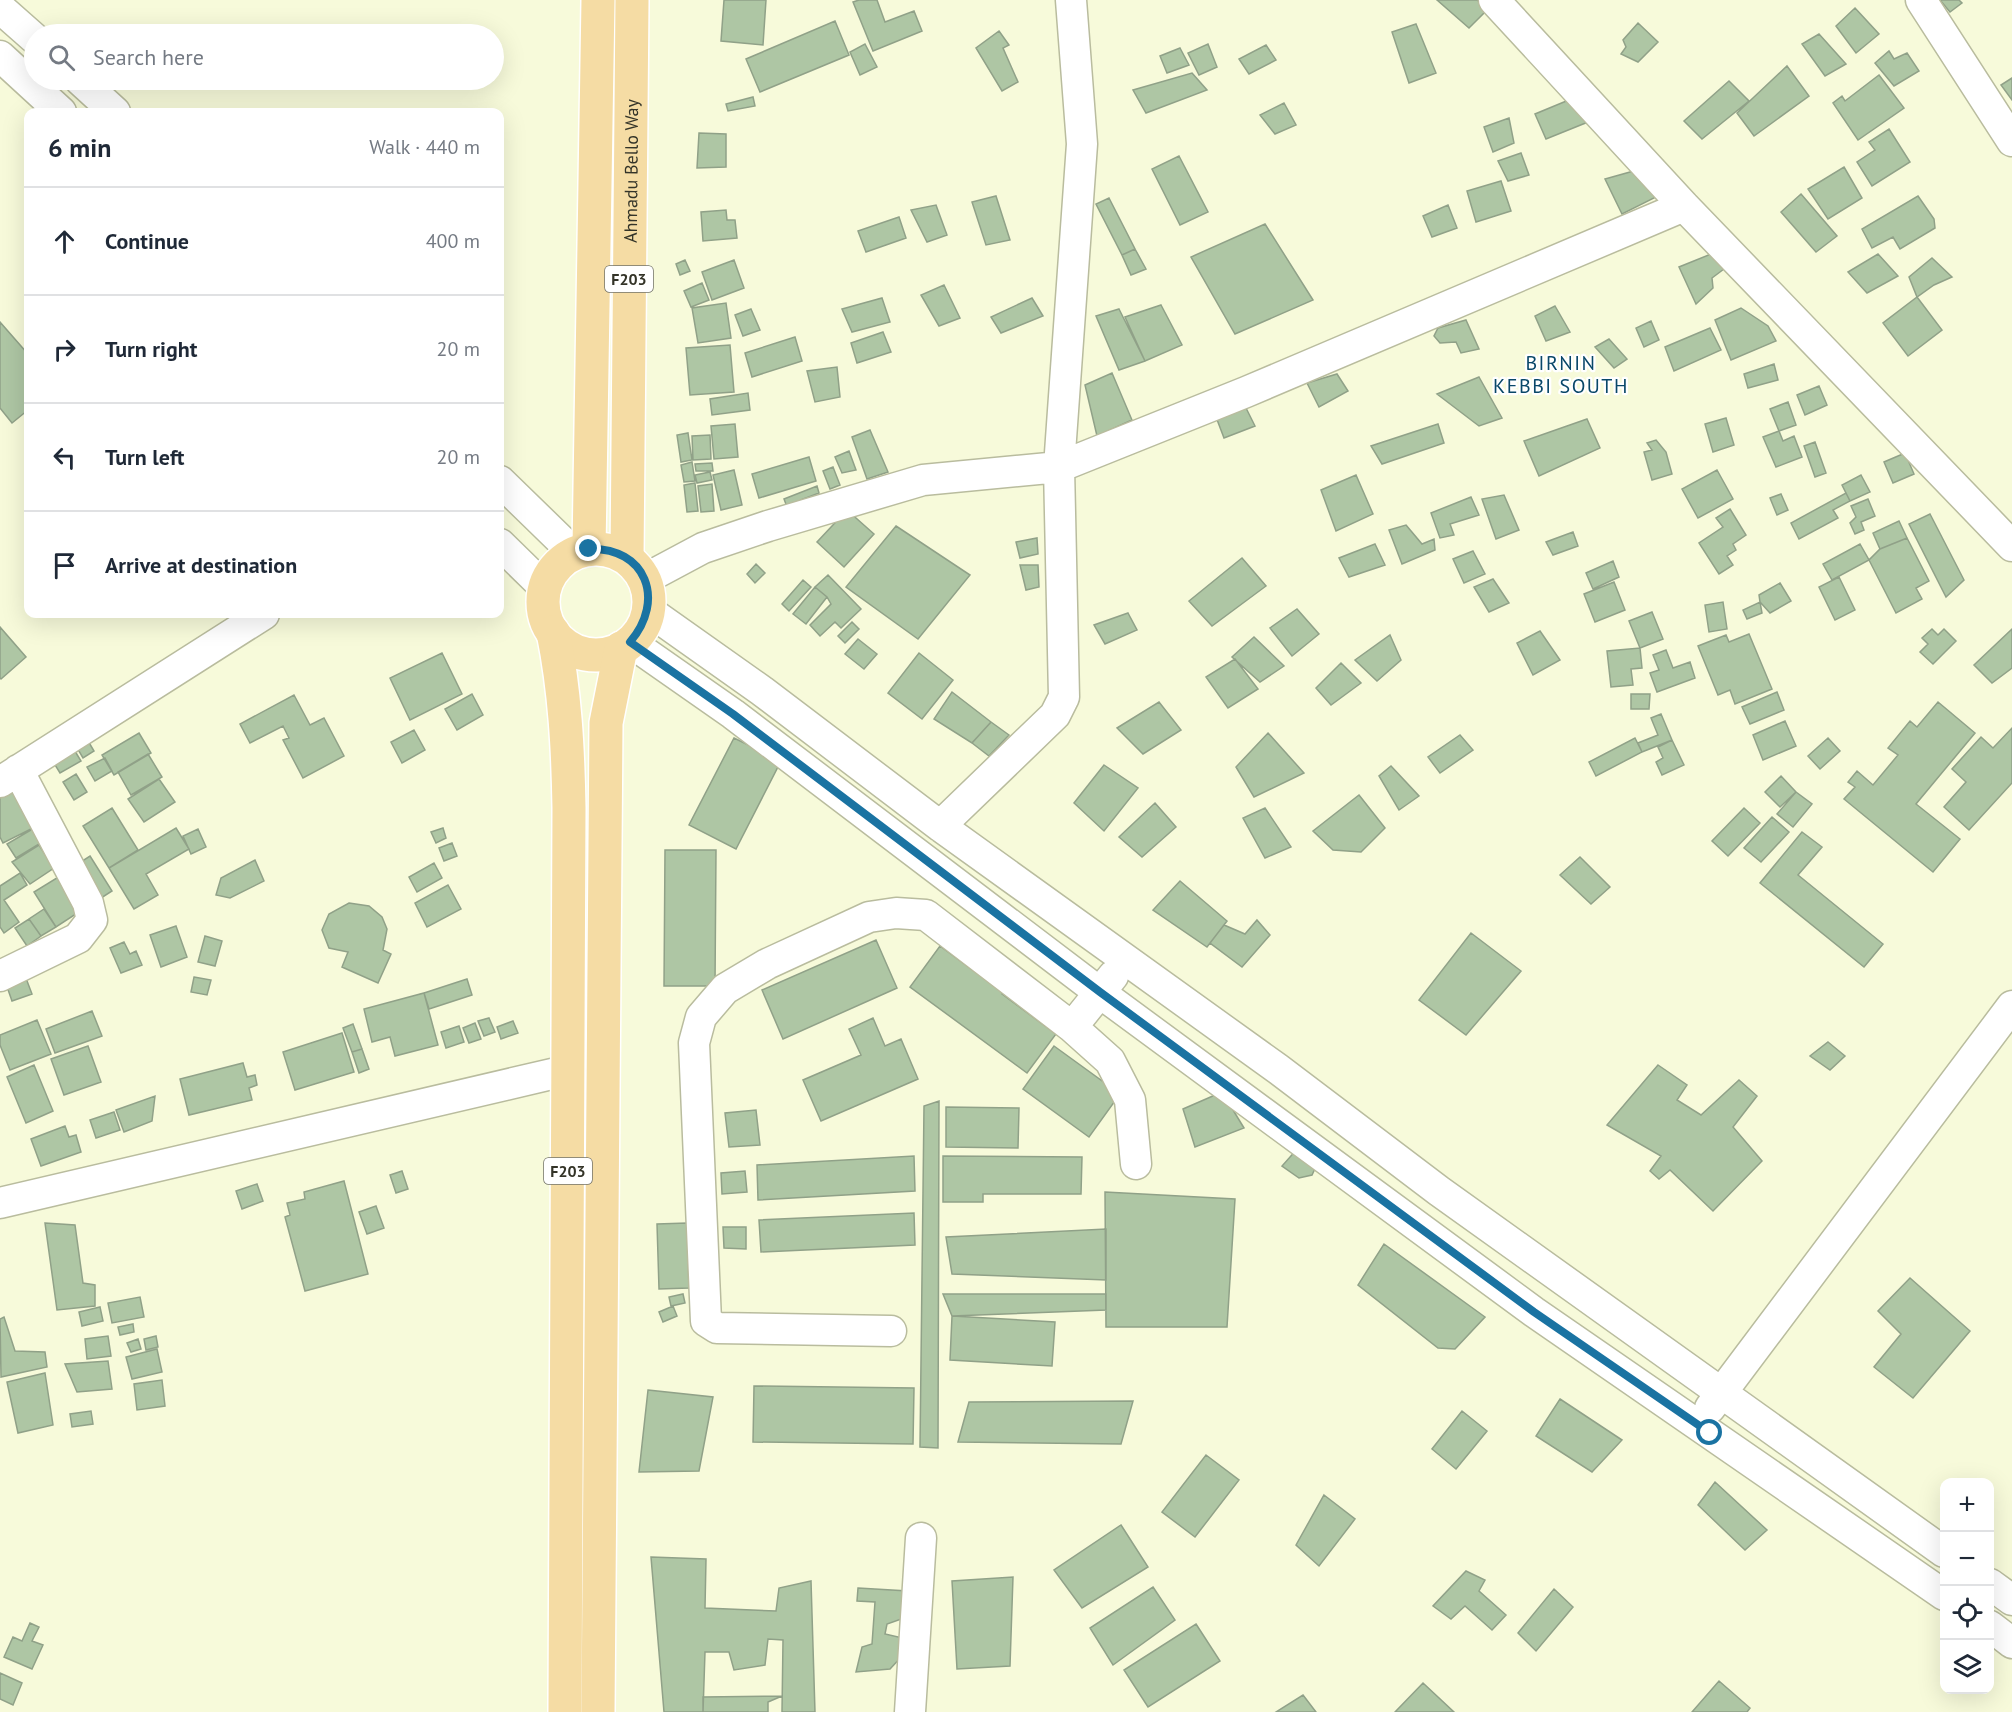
<!DOCTYPE html>
<meta charset="utf-8">
<style>
:root{--surface:#fff;--page:#f6f6f7;--text:#1f2937;--muted:#747a83;--line:#e0e1e3}
body{margin:0;font-family:"PT Sans",sans-serif;background:var(--page);color:var(--text)}
.controls{position:absolute;right:18px;bottom:18px;display:grid;overflow:hidden;border-radius:12px;box-shadow:0 6px 24px #0002}
.controls button{width:54px;height:54px;display:grid;place-items:center;padding:0;border:0;border-bottom:2px solid var(--line);background:var(--surface);color:var(--text);font:30px sans-serif}
.stop{position:absolute;width:18px;height:18px;margin:-14px;border:4px solid #1a73a2;border-radius:50%;background:#fff}
.stop.end{background:#1a73a2;border-color:#fff;box-shadow:0 2px 6px #0008}
.list{margin:0;padding:0;list-style:none}
h2{display:flex;justify-content:space-between;align-items:center;height:78px;margin:0;padding:0 24px;font-size:26px}
h2 small{font-size:20px;font-weight:400;color:var(--muted)}
.list li{display:grid;grid-template-columns:39px 1fr auto;gap:18px;align-items:center;box-sizing:border-box;height:108px;padding:0 24px;border-top:2px solid var(--line)}
.list b{display:block;font-size:22px;white-space:nowrap}
.list em{font-size:20px;font-style:normal;color:var(--muted)}
.icon{flex:none;width:33px;height:33px;fill:none;stroke:currentColor;stroke-width:2;stroke-linecap:round;stroke-linejoin:round}
.map{position:relative;flex:none;width:2012px;height:1712px;overflow:hidden}
.search{position:absolute;background:var(--surface);box-shadow:0 6px 24px #0002;left:24px;top:24px;width:480px;height:66px;display:flex;align-items:center;gap:15px;box-sizing:border-box;padding:0 21px;border-radius:33px;color:var(--muted);font-size:22px}
.panel{position:absolute;background:var(--surface);box-shadow:0 6px 24px #0002;left:24px;top:108px;width:480px;height:510px;border-radius:12px}
.map>svg:first-child{display:block}
.building{fill:#aec6a4;stroke:#90a188;stroke-width:1.5}
.lines{fill:none;stroke-linecap:round;stroke-linejoin:round}
.minor-casing{stroke:#b9bc9e;stroke-width:33}
.major-casing{stroke:#fff;stroke-width:36}
.minor{stroke:#fff;stroke-width:30}
.major{stroke:#f5dca4;stroke-width:33}
.route{stroke:#1a73a2;stroke-width:8}
.labels{text-anchor:middle;dominant-baseline:central;stroke-width:4.5;stroke-linejoin:round;paint-order:stroke}
.shield{fill:#fff;stroke:#717168;stroke-width:1.5}
.shield-label{font-size:16px;font-weight:bold;fill:#343428}
.street-label{font-size:18px;fill:#343428;stroke:#fff}
.neighbourhood-label{font-size:20px;letter-spacing:1.5px;fill:#094768;stroke:#fff}
</style>
<div class="map">
<svg width="2012" height="1712" viewBox="0 0 2012 1712">
<rect width="100%" height="100%" fill="#f7fada"/>
<path class="building" d="M724,0H766L763,45L721,41Z
M859,0H877L885,22L914,11L922,31L873,51L853,2Z
M1437,0H1477L1488,9L1469,28Z
M1940,0H1959L1962,3L1950,12Z
M1855,8L1879,34L1856,53L1836,26Z
M835,21L849,55L760,92L746,59Z
M1638,23L1658,42L1638,62L1621,54L1626,47L1623,40Z
M1416,24L1436,73L1409,83L1392,32Z
M999,31L1009,45L1003,48L1018,82L1002,91L976,48Z
M1819,34L1846,64L1825,76L1802,44Z
M865,44L877,67L860,75L850,52Z
M1208,44L1217,67L1199,75L1188,53Z
M1266,45L1276,60L1249,74L1239,59Z
M1180,48L1189,65L1167,73L1160,56Z
M1889,51L1894,59L1907,53L1919,71L1894,86L1875,63Z
M1787,66L1809,96L1754,136L1737,113Z
M1192,73L1207,90L1146,113L1133,90Z
M1879,75L1904,108L1858,140L1833,103L1842,96L1845,101Z
M2012,78V100L2001,85Z
M1729,81L1749,101L1702,139L1684,121Z
M753,97L755,106L728,111L726,104Z
M1576,97L1588,122L1546,139L1535,114Z
M1284,103L1296,125L1275,134L1260,115Z
M1509,118L1514,143L1493,152L1484,127Z
M1889,129L1910,162L1872,186L1857,162L1875,150L1869,142Z
M699,133L726,134V167L697,168Z
M1521,153L1529,175L1508,181L1498,161Z
M1179,156L1208,212L1180,225L1152,169Z
M1648,167L1660,195L1622,214L1605,179Z
M1844,167L1862,198L1828,219L1808,189Z
M1501,181L1511,211L1476,222L1467,191Z
M1801,194L1837,236L1816,252L1781,212Z
M996,196L1010,240L986,245L972,202Z
M1918,196L1934,219L1935,228L1900,249L1893,237L1872,248L1862,229Z
M1109,198L1135,249L1122,255L1096,204Z
M936,205L947,235L927,242L911,210Z
M1448,205L1457,228L1432,237L1423,216Z
M726,210L727,220H735L737,238L703,241L701,212Z
M899,217L906,238L866,252L858,231Z
M1265,224L1313,300L1235,334L1191,257Z
M1135,249L1146,269L1131,275L1122,255Z
M1716,252L1728,266L1712,278L1713,288L1696,304L1679,267Z
M1878,254L1898,276L1867,293L1848,272Z
M1932,258L1952,277L1934,285L1917,297L1909,277Z
M685,260L690,271L680,275L676,264Z
M734,260L744,288L712,300L702,272Z
M702,283L709,300L691,307L684,291Z
M944,285L960,318L939,326L921,295Z
M1917,297L1942,330L1908,356L1883,323Z
M882,298L890,322L852,332L842,309Z
M1032,298L1043,316L1001,333L991,317Z
M726,303L731,338L698,343L692,308Z
M1161,305L1182,345L1145,361L1125,317Z
M1555,306L1570,332L1546,341L1535,316Z
M1741,308L1768,326L1776,341L1731,360L1715,320Z
M751,309L760,330L743,336L735,315Z
M1119,309L1145,361L1119,370L1096,316Z
M1466,320L1479,349L1461,353L1456,342L1440,343L1434,336L1438,328Z
M1651,321L1659,340L1644,347L1636,328Z
M0,322L28,354V410L12,423L0,408Z
M1710,328L1721,350L1674,371L1665,347Z
M883,332L891,352L857,363L851,343Z
M795,337L802,361L752,377L745,353Z
M1609,339L1627,359L1614,368L1595,347Z
M730,345L734,392L690,395L686,348Z
M1774,364L1778,380L1748,388L1744,374Z
M837,367L840,397L815,402L807,371Z
M1112,373L1132,420L1097,436L1085,385Z
M1337,374L1348,391L1319,407L1307,383Z
M1479,377L1502,418L1479,426L1437,394Z
M1819,386L1827,405L1805,415L1797,395Z
M748,393L750,410L712,415L710,399Z
M1788,402L1796,425L1779,431L1770,409Z
M1245,406L1255,426L1224,438L1216,417Z
M1726,418L1734,445L1713,452L1705,424Z
M1587,419L1600,448L1539,476L1524,441Z
M735,424L738,457L714,459L711,426Z
M1438,424L1444,443L1382,464L1371,446Z
M870,430L888,472L867,479L852,437Z
M1779,431L1783,441L1794,436L1802,457L1776,467L1763,437Z
M688,433L692,460L681,462L677,435Z
M710,435L711,459L693,460L692,436Z
M1656,440L1666,452L1672,474L1652,480L1644,452L1652,450L1647,443Z
M1815,442L1826,473L1815,477L1804,446Z
M849,451L856,470L842,473L835,457Z
M1905,453L1914,474L1893,483L1884,462Z
M809,457L816,481L759,498L752,474Z
M692,462L695,481L684,482L681,465Z
M712,463L713,471H696L695,464Z
M833,467L840,485L830,489L823,471Z
M734,470L742,505L721,510L713,475Z
M1717,470L1733,499L1698,518L1682,489Z
M710,472L712,480L697,483L695,475Z
M1356,475L1373,514L1336,531L1321,490Z
M1861,475L1870,492L1850,501L1842,485Z
M695,483L698,511L687,512L684,485Z
M712,484L714,511L701,512L698,486Z
M817,486L819,493L801,500L804,506L789,512L784,499Z
M1846,493L1850,501L1833,510L1838,518L1799,539L1791,523Z
M1781,494L1788,510L1777,515L1770,498Z
M1504,495L1519,530L1496,539L1482,499Z
M1471,497L1479,515L1450,524L1454,535L1440,538L1431,513Z
M1868,499L1875,516L1861,522L1864,530L1855,534L1850,523L1856,517L1851,506Z
M1730,509L1746,535L1733,544L1736,550L1727,556L1733,565L1719,574L1699,543L1723,527L1716,518Z
M847,510L874,534L844,567L817,542Z
M1930,514L1964,580L1946,597L1909,524Z
M1899,521L1907,538L1880,549L1873,533Z
M1406,525L1422,544L1434,539L1435,550L1402,564L1389,530Z
M896,526L970,575L918,639L846,587Z
M1573,532L1578,546L1553,555L1546,542Z
M1037,538L1038,554L1020,558L1016,542Z
M1907,538L1929,581L1916,588L1922,599L1896,613L1869,560L1880,549Z
M1375,544L1385,565L1349,577L1339,558Z
M1860,544L1869,560L1832,580L1823,564Z
M1473,551L1485,574L1464,583L1453,559Z
M1242,558L1266,586L1212,626L1189,601Z
M1613,561L1619,577L1593,589L1586,573Z
M756,564L765,573L755,583L747,574Z
M1020,565H1038L1039,587L1026,590Z
M828,575L861,609L841,628L835,622L820,636L810,625L831,604L827,597L815,587Z
M1839,577L1855,610L1835,620L1819,587Z
M1493,579L1509,603L1489,612L1474,587Z
M803,580L811,587L789,611L782,604Z
M1614,582L1625,610L1595,622L1584,594Z
M1780,583L1791,601L1770,613L1760,602L1759,595Z
M815,587L827,597L806,624L793,614Z
M1723,602L1727,629L1709,632L1705,605Z
M1760,602L1762,613L1747,619L1743,610Z
M1297,609L1319,634L1292,656L1270,628Z
M1652,612L1663,639L1640,648L1629,621Z
M1128,613L1137,630L1105,644L1094,625Z
M852,622L859,629L845,643L838,636Z
M0,627L26,657L1,679L0,678Z
M1932,629L1938,635L1944,629L1956,641L1933,664L1920,652L1928,644L1922,638Z
M2012,629V668L1992,683L1974,665Z
M1540,631L1560,660L1533,675L1517,643Z
M1749,634L1772,689L1735,704L1730,690L1718,695L1698,646L1726,635L1729,642Z
M1390,635L1401,660L1377,681L1355,660Z
M1254,637L1284,666L1260,682L1232,657Z
M858,639L877,654L864,669L845,654Z
M1640,648L1642,668L1631,669L1633,685L1611,687L1607,651Z
M1666,650L1673,668L1690,662L1695,678L1657,692L1650,673L1659,670L1653,655Z
M442,653L462,694L410,720L390,678Z
M919,653L953,680L922,719L888,693Z
M1235,659L1258,689L1228,708L1206,677Z
M1341,663L1361,683L1331,705L1316,688Z
M952,692L991,722L972,743L934,719Z
M1777,692L1784,710L1750,724L1742,707Z
M472,694L483,715L457,730L445,709Z
M1631,694H1650L1649,709H1631Z
M294,695L310,725L324,718L344,756L303,778L283,740L289,738L283,726L250,743L240,724Z
M1159,702L1181,730L1143,754L1117,728Z
M1938,702L1975,733L1916,804L1960,839L1933,872L1844,799L1855,787L1848,782L1857,771L1873,785L1898,755L1888,748L1910,721L1917,727Z
M1661,714L1672,740L1642,752L1638,743L1658,735L1651,718Z
M1785,721L1796,746L1763,760L1753,735Z
M991,722L1009,735L989,756L972,743Z
M2012,728V783L1969,830L1944,807L1966,782L1952,769L1981,737L1993,748Z
M414,730L425,750L402,763L391,742Z
M139,733L151,753L114,775L102,755Z
M1268,733L1304,773L1254,797L1236,767Z
M84,734L94,751L83,758L73,741Z
M1460,735L1473,750L1440,773L1428,757Z
M734,738L781,761L736,849L689,825Z
M1635,738L1642,752L1596,776L1589,762Z
M1828,738L1840,751L1820,769L1808,756Z
M1672,740L1684,765L1662,775L1656,762L1663,758L1658,747Z
M70,743L81,761L60,773L49,755Z
M148,754L162,777L131,795L118,772Z
M105,758L112,771L95,781L87,767Z
M1104,765L1138,788L1104,831L1074,803Z
M1391,766L1419,796L1399,810L1379,776Z
M76,774L87,792L74,800L63,782Z
M1781,776L1796,792L1780,807L1765,792Z
M159,779L175,802L144,822L128,799Z
M14,781L37,826L3,843L0,837V788Z
M1796,792L1812,804L1793,827L1777,814Z
M1359,795L1385,828L1361,852L1333,850L1313,831Z
M1155,803L1176,827L1142,857L1119,837Z
M112,808L138,850L109,868L83,826Z
M1265,808L1291,847L1265,858L1243,818Z
M1744,808L1760,823L1728,856L1712,841Z
M1772,817L1789,832L1761,862L1744,848Z
M41,824L49,838L16,858L7,844Z
M176,828L189,849L146,874L158,895L134,909L109,868Z
M443,828L446,838L436,843L431,832Z
M198,829L206,847L191,854L183,836Z
M1802,832L1822,847L1798,875L1883,944L1864,967L1760,883Z
M452,843L457,856L444,861L439,848Z
M39,845L54,868L30,884L12,862Z
M665,850H716L715,986H664Z
M90,856L112,891L95,902L73,867Z
M1580,857L1610,887L1591,904L1560,875Z
M255,860L264,881L230,898L216,895L221,878Z
M434,863L442,878L417,892L409,877Z
M20,873L27,885L4,900L19,922L4,933L0,927V886Z
M60,876L82,910L56,927L34,892Z
M1180,881L1227,921L1207,947L1153,910Z
M448,885L461,909L427,927L415,903Z
M349,903L369,906L382,917L387,929L383,950L391,954L378,983L342,967L348,952L329,948L322,930L329,914Z
M44,909L56,927L41,936L29,919Z
M29,919L41,936L27,946L15,928Z
M1257,920L1270,935L1242,967L1210,943L1224,925L1245,934Z
M176,926L187,957L161,967L150,935Z
M1471,933L1521,971L1466,1035L1419,1000Z
M205,936L222,941L215,966L198,962Z
M876,940L897,988L783,1039L762,990Z
M124,942L130,954L136,951L142,965L121,973L110,948Z
M940,946L974,971L978,965L1008,987L1002,994L1056,1034L1027,1073L910,987Z
M24,973L32,994L12,1001L5,981Z
M194,977L211,980L207,995L191,992Z
M467,979L472,995L429,1009L424,993Z
M424,993L438,1045L395,1056L390,1037L372,1042L364,1009Z
M92,1011L102,1036L55,1053L46,1029Z
M489,1018L495,1032L484,1036L478,1021Z
M873,1018L885,1046L901,1039L918,1079L821,1121L803,1080L861,1055L849,1029Z
M37,1020L51,1054L10,1070L0,1045V1035Z
M513,1021L518,1033L501,1039L497,1027Z
M475,1023L481,1039L469,1043L463,1028Z
M353,1024L362,1049L352,1052L343,1028Z
M459,1026L464,1042L446,1048L441,1032Z
M342,1033L354,1072L295,1090L283,1052Z
M1828,1042L1845,1056L1830,1070L1810,1056Z
M88,1046L101,1082L64,1095L51,1059Z
M1054,1046L1120,1094L1089,1137L1023,1089Z
M362,1049L369,1069L359,1073L352,1052Z
M243,1063L247,1077L255,1075L257,1085L249,1088L252,1100L189,1115L180,1079Z
M34,1065L53,1111L26,1123L7,1077Z
M1658,1065L1687,1085L1677,1100L1701,1115L1739,1080L1757,1096L1733,1127L1762,1161L1713,1211L1670,1170L1659,1179L1650,1171L1661,1156L1607,1125Z
M1222,1092L1244,1128L1195,1147L1183,1109Z
M155,1096L152,1121L124,1132L116,1110Z
M939,1101L938,1448L920,1447L924,1106Z
M946,1107L1019,1108L1018,1148L946,1147Z
M756,1110L760,1145L729,1147L725,1113Z
M114,1112L120,1130L96,1138L90,1120Z
M65,1126L69,1137L76,1135L81,1152L41,1166L31,1139Z
M1298,1148L1318,1162L1312,1175L1299,1178L1282,1166Z
M914,1156L915,1191L758,1200L757,1165Z
M943,1156L1082,1157L1081,1194H983V1202H943Z
M402,1171L408,1189L396,1193L390,1175Z
M745,1171L747,1192L722,1194L721,1173Z
M344,1181L368,1274L305,1291L285,1217L290,1215L287,1203L305,1199L304,1192Z
M257,1184L263,1201L242,1209L236,1191Z
M1105,1192L1235,1199L1227,1327H1106Z
M376,1206L384,1228L367,1234L359,1212Z
M914,1213L915,1245L761,1252L759,1220Z
M45,1223L75,1225L83,1283L95,1285V1306L57,1310Z
M687,1223L689,1288L659,1289L657,1224Z
M723,1227H746V1249L724,1248Z
M1106,1229V1280L952,1274L946,1237Z
M1384,1244L1485,1317L1455,1349L1438,1348L1358,1285Z
M1910,1278L1970,1331L1913,1398L1874,1367L1901,1334L1878,1311Z
M683,1294L685,1303L671,1306L669,1297Z
M943,1294H1106V1310L952,1316Z
M140,1297L144,1317L112,1323L108,1303Z
M673,1306L677,1316L663,1322L659,1312Z
M100,1307L103,1321L82,1326L79,1312Z
M952,1316L1055,1322L1052,1366L950,1360Z
M4,1317L15,1351L45,1352L47,1367L1,1377L0,1319Z
M133,1324L134,1332L120,1335L118,1327Z
M108,1336L111,1356L87,1359L85,1339Z
M156,1336L158,1347L146,1350L144,1339Z
M138,1339L141,1349L131,1352L127,1343Z
M157,1349L162,1372L132,1379L126,1357Z
M108,1361L112,1389L77,1392L65,1364Z
M45,1373L53,1425L18,1433L7,1382Z
M162,1380L165,1406L137,1410L134,1384Z
M754,1386L914,1388L913,1444L753,1442Z
M648,1390L713,1397L699,1471L639,1472Z
M1560,1399L1622,1440L1592,1472L1536,1436Z
M1133,1401L1121,1444L958,1442L969,1402Z
M91,1411L93,1424L72,1427L70,1414Z
M1462,1411L1487,1431L1456,1469L1432,1449Z
M1206,1455L1239,1480L1195,1537L1162,1512Z
M1715,1482L1767,1530L1745,1550L1698,1505Z
M1324,1495L1355,1519L1319,1566L1296,1545Z
M1121,1525L1148,1567L1082,1608L1054,1570Z
M651,1557L706,1559L705,1608L776,1611L779,1588L811,1581L815,1712H782L783,1640L768,1639L765,1665L734,1670L729,1652H705L703,1712H664Z
M1466,1571L1485,1580L1479,1591L1506,1615L1492,1630L1465,1606L1451,1619L1433,1606Z
M1013,1577L1010,1666L957,1669L952,1581Z
M1153,1587L1175,1620L1113,1665L1090,1628Z
M858,1588L908,1591L907,1617L887,1624L885,1634L907,1639L904,1654L890,1669L856,1672L862,1647L872,1644L875,1602L857,1601Z
M1554,1589L1573,1607L1536,1651L1518,1633Z
M30,1623L39,1627L32,1641L43,1645L32,1669L4,1657L13,1637L22,1641Z
M1196,1624L1220,1661L1148,1707L1124,1670Z
M0,1673L22,1683L13,1705L0,1699Z
M1719,1681L1750,1708L1747,1712H1692Z
M1423,1683L1454,1712H1395Z
M1303,1695L1316,1712H1276Z
M782,1696L768,1702V1712H703V1697Z"/>
<g class="lines">
<g class="minor-casing">
<path id="minor" d="M1494,0L1684,206L2012,546
M1921,0L2012,141
M0,8L34,38
M0,56L61,112
M80,80L115,112
M500,481L575,554
M500,544L545,588
M645,579L703,548L768,526L923,480L1059,467L1246,392L1684,206
M649,611L762,691L940,826L1278,1069L1439,1191L1944,1552
M630,642L733,714L1099,992L1534,1312L1944,1595
M0,782L264,614
M940,826L1055,715L1064,697L1059,467L1082,144L1071,0
M0,976L78,938L92,920L88,903L18,770
M1072,1027L1110,1061L1130,1100L1136,1164
M0,1203L569,1070
M891,1331L717,1328L706,1321L694,1043L701,1017L725,989L767,964L869,917L896,913L926,915L1072,1027L1113,976
M1710,1408L2012,1006
M1990,1584L2012,1600
M1990,1626L2012,1643
M910,1712L921,1538"/>
</g>
<g class="major-casing">
<g id="major">
<path d="M589,549L598,0"/>
<circle cx="596" cy="602" r="53"/>
<path id="s1" d="M627,558L632,0"/>
<path d="M553,632C565,691 568,749 569,808L565,1712"/>
<path d="M598,1712L606,723L621,648"/>
</g>
</g>
<use href="#minor" class="minor"/>
<use href="#major" class="major"/>
</g>
<g class="lines">
<path class="route" d="M589,549C646,547 666,600 630,642L733,714L1100,992L1534,1312L1710,1433"/>
</g>
<g class="labels">
<g class="shield">
<rect x="605" y="266" width="48" height="26" rx="4.5"/>
<rect x="544" y="1158" width="48" height="26" rx="4.5"/>
</g>
<g class="shield-label">
<text x="629" y="279">F203</text>
<text x="568" y="1171">F203</text>
</g>
<g class="street-label">
<text stroke="none"><textPath href="#s1" startOffset="387">Ahmadu Bello Way</textPath></text>
</g>
<g class="neighbourhood-label">
<text x="1561" y="363">BIRNIN<tspan x="1561" dy="23">KEBBI SOUTH</tspan></text>
</g>
</g>
</svg>
<div class="controls">
<button>+</button>
<button>−</button>
<button><svg class="icon" aria-label="locate" viewBox="0 0 24 24"><circle cx="12" cy="12" r="6"/><path d="M12 2v4M12 18v4M2 12h4M18 12h4"/></svg></button>
<button><svg class="icon" aria-label="layers" viewBox="0 0 24 24"><path d="M12 4l9 5-9 5-9-5zM3 14l9 5 9-5"/></svg></button>
</div>
<div class="stop" style="left:1710px;top:1433px"></div>
<div class="stop end" style="left:589px;top:549px"></div>
<div class="search"><svg class="icon" aria-label="search" viewBox="0 0 24 24"><circle cx="10" cy="10" r="6"/><path d="M15 15l6 6"/></svg>Search here</div>
<section class="panel">
<h2>6 min<small>Walk · 440 m</small></h2>
<ul class="list">
<li><svg class="icon" aria-label="ahead" viewBox="0 0 24 24"><path d="M12 20V5M6 11l6-6 6 6"/></svg><div><b>Continue</b></div><em>400 m</em></li>
<li><svg class="icon" aria-label="right" viewBox="0 0 24 24"><path d="M7 20v-9h11M14 6l5 5-5 5"/></svg><div><b>Turn right</b></div><em>20 m</em></li>
<li><svg class="icon" aria-label="left" viewBox="0 0 24 24"><path d="M17 20v-9H6M10 6l-5 5 5 5"/></svg><div><b>Turn left</b></div><em>20 m</em></li>
<li><svg class="icon" aria-label="arrive" viewBox="0 0 24 24"><path d="M6 21V4h12l-3 4 3 4H6"/></svg><div><b>Arrive at destination</b></div></li>
</ul>
</section>
</div>
